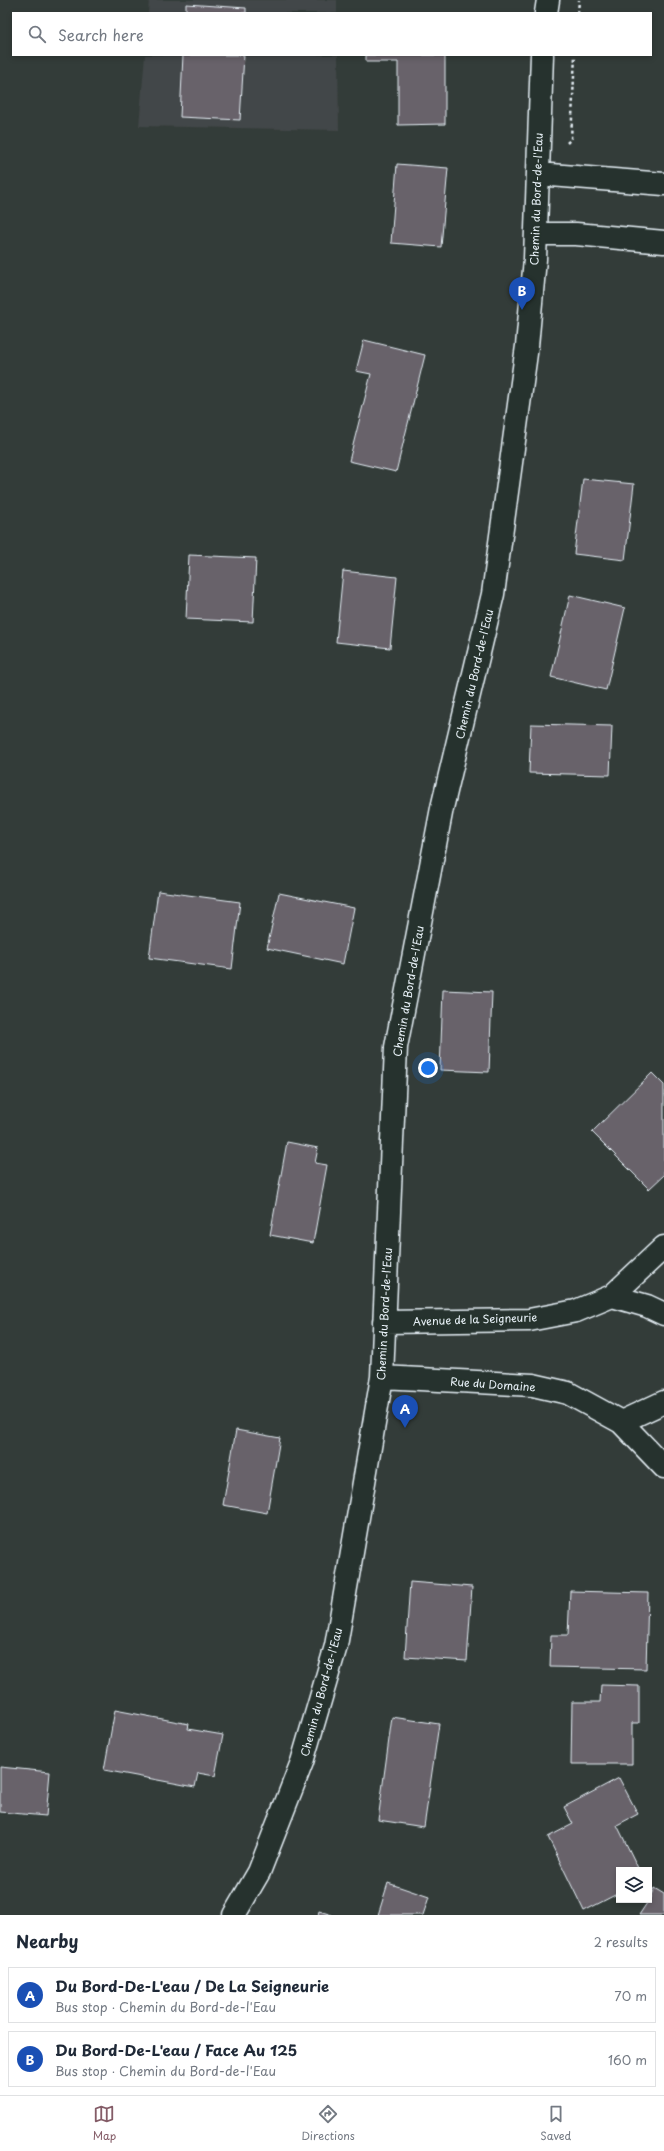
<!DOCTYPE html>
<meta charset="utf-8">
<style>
:root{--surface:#fff;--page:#f2f2f3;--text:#1f2937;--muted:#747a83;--line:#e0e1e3;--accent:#845c67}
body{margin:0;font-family:"Playpen Sans",sans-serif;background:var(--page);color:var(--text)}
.controls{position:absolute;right:12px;bottom:12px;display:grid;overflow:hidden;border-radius:0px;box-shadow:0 2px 6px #0003}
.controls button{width:36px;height:36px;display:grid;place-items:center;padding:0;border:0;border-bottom:1px solid var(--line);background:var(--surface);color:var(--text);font:20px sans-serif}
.you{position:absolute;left:428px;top:1068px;width:14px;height:14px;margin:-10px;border:3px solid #fff;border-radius:50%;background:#1a73e8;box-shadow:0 0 0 6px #1a73e833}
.badge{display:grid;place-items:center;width:26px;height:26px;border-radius:50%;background:var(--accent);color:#fff;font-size:13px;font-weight:700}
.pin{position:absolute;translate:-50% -33px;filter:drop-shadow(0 1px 2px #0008)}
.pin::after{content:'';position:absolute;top:21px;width:14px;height:12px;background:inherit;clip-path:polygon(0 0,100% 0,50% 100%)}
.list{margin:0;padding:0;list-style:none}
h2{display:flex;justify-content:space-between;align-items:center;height:52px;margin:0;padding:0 16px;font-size:17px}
h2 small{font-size:13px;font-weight:400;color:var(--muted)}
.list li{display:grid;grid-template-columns:26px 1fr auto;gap:12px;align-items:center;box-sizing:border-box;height:56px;margin:0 8px 8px;padding:0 8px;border:1px solid var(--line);border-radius:0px}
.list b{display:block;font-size:15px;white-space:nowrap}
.list p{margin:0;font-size:13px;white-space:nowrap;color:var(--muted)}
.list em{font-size:13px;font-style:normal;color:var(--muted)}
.icon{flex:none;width:22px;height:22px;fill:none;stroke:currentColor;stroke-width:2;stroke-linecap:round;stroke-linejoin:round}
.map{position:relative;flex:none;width:664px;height:1915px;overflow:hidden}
.search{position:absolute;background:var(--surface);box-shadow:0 2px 6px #0003;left:12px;right:12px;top:12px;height:44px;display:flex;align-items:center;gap:10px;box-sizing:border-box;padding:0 14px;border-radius:0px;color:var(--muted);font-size:15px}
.sheet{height:180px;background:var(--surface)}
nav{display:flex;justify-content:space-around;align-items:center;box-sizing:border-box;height:56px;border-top:1px solid var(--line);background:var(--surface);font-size:11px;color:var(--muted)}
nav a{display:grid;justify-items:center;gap:2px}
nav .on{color:var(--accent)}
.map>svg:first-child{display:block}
.built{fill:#434748}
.building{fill:#68626b;stroke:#e8f1f8}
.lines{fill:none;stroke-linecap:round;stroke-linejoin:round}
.minor-casing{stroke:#e8f1f8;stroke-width:25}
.path{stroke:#e8f1f8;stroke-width:2.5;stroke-dasharray:3 3;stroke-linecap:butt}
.minor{stroke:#26332d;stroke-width:22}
.labels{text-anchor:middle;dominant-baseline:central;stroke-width:3.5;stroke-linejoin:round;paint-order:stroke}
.street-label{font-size:11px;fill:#e8f1f8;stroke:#26332d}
</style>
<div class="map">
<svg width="664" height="1915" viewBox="0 0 664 1915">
<rect width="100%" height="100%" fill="#333c39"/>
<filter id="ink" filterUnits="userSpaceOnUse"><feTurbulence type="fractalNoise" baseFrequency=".025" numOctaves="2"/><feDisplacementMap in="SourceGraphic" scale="8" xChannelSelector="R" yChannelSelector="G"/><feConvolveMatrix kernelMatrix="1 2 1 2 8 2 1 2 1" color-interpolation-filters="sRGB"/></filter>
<g filter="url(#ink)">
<path class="built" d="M149,0H337V13H148Z
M145,55H338L339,130L139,126Z"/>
<path class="building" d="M186,4L246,8V13H186Z
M183,55H244L240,120L180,117Z
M366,55H445V124L398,125V62H366Z
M397,164L448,168L441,247L391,243Z
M364,340L425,355L396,472L349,461L371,374L356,371Z
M583,479L634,484L625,560L574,554Z
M189,555L256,558L253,622L186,619Z
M343,571L397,577L390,648L336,642Z
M570,595L625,608L606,690L551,677Z
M531,724L612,726L610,775L529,773Z
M158,891L240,902L232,969L149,958Z
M279,893L354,908L343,964L267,948Z
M443,990L492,992L489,1072L440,1070Z
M652,1073L664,1085V1175L649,1189L592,1132Z
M287,1142L318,1148L315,1163L327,1165L313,1243L270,1235Z
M236,1430L280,1438L267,1513L223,1505Z
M410,1582L472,1587L467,1661L405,1657Z
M570,1591L648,1593L646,1669L550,1667L551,1635H568Z
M601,1685L639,1686V1723H632V1764H571L572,1702H600Z
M115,1710L189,1724L188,1729L223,1735L215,1776L198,1773L195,1787L104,1770Z
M392,1717L439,1724L424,1827L378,1820Z
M0,1767L50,1772L46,1816L0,1812Z
M619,1778L638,1814L617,1825L639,1870H619V1893L584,1911L548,1837L573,1824L564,1807Z
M388,1883L429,1897L423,1915H378Z
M654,1888L664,1894V1915H639L649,1900Z
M319,1911L332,1915H318Z"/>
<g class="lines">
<g class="minor-casing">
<path id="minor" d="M546,13L548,0
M538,174L664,184
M537,234H576L664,242
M612,1296L647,1306L664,1314
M384,1322L529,1320L576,1311L612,1296L664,1247
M382,1377L533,1385L568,1393L621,1422L664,1467
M621,1422L664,1402
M234,1915L259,1872L302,1762L336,1646L382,1377L396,1047L442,808L493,594L527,346L535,259L542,55"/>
</g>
<path class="path" d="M578,13L579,0
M567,143L571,139L575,55"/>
<use href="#minor" class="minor"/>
</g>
</g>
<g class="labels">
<g class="street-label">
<text transform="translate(536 199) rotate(-88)">Chemin du Bord-de-l'Eau</text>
<text transform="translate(474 674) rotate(-77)">Chemin du Bord-de-l'Eau</text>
<text transform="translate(408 991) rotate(-80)">Chemin du Bord-de-l'Eau</text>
<text transform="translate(384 1314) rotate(-87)">Chemin du Bord-de-l'Eau</text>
<text transform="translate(475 1319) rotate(-2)">Avenue de la Seigneurie</text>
<text transform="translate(493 1384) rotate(4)">Rue du Domaine</text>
<text transform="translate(321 1692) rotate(-75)">Chemin du Bord-de-l'Eau</text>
</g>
</g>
</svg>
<div class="controls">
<button><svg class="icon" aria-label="layers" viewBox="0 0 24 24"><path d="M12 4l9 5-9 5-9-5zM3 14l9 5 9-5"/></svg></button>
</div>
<div class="you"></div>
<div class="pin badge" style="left:405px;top:1428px;background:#1a4fb4">A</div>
<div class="pin badge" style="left:522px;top:310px;background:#1a4fb4">B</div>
<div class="search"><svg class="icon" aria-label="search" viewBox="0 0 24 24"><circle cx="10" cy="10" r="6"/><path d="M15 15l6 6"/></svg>Search here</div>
</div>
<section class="sheet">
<h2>Nearby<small>2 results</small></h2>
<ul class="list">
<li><span class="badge" style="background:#1a4fb4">A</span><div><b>Du Bord-De-L'eau / De La Seigneurie</b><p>Bus stop · Chemin du Bord-de-l'Eau</p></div><em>70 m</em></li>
<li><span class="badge" style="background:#1a4fb4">B</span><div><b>Du Bord-De-L'eau / Face Au 125</b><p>Bus stop · Chemin du Bord-de-l'Eau</p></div><em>160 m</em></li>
</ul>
</section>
<nav>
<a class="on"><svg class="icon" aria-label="map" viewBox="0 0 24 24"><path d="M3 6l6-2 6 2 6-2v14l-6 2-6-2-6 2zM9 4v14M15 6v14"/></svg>Map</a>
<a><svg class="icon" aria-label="directions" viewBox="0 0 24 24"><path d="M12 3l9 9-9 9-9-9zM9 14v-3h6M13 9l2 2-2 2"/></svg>Directions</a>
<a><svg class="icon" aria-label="saved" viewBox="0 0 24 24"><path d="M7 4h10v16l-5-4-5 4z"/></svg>Saved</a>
</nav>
